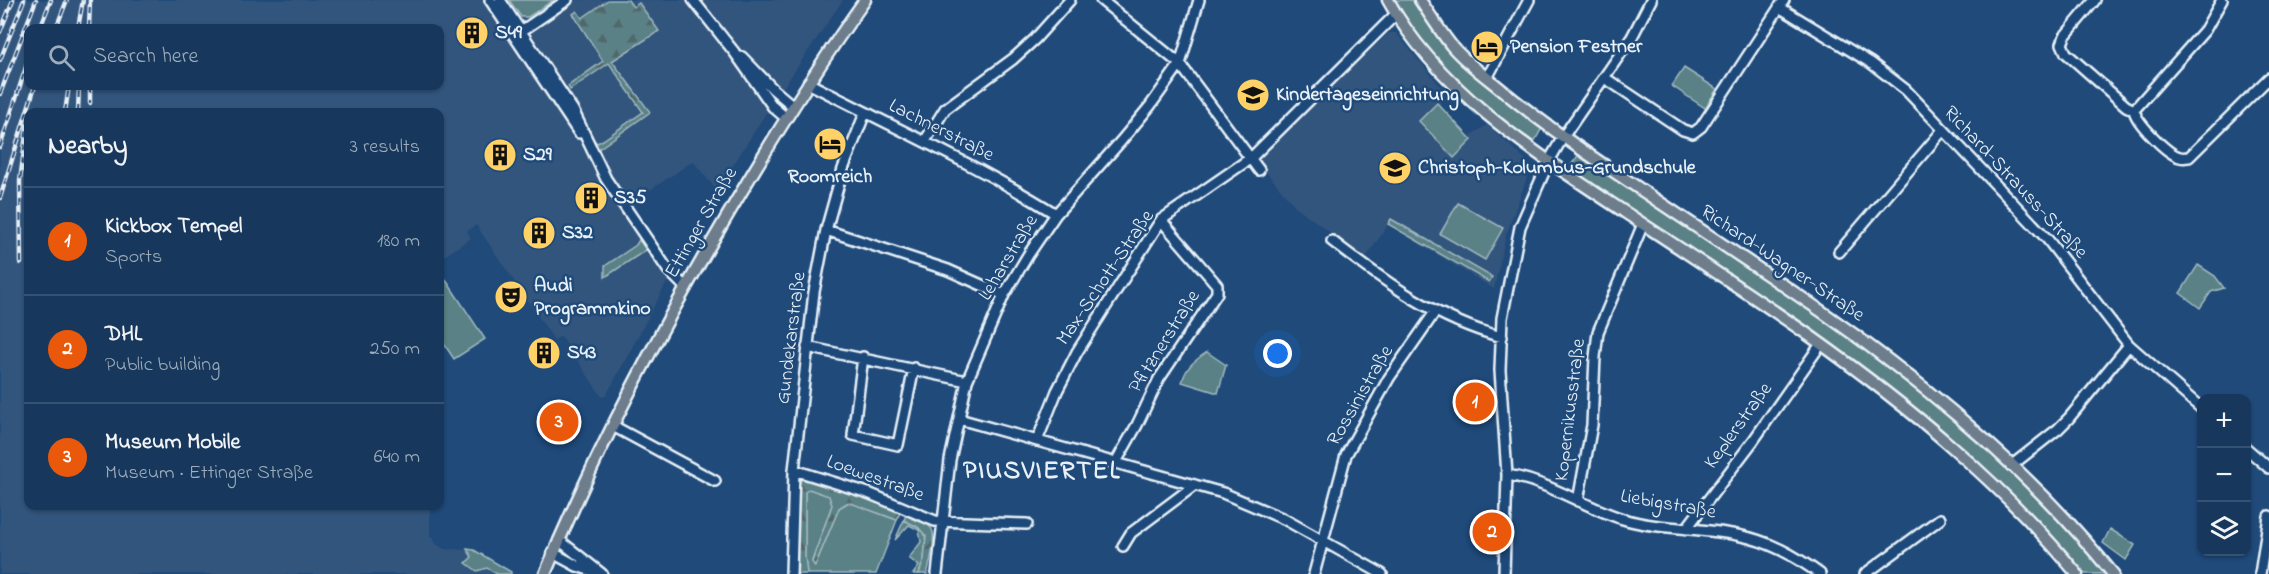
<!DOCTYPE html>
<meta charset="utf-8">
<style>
:root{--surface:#17385c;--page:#244365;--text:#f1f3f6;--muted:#9eacbb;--line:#365272;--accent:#ea580c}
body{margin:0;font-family:"Indie Flower",sans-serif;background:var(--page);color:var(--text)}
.controls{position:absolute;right:18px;bottom:18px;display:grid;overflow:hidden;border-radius:12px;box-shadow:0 2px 4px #0004}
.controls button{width:54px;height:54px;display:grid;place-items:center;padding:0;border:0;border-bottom:2px solid var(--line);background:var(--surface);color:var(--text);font:30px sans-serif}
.you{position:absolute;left:1278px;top:354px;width:21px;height:21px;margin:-15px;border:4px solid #fff;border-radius:50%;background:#1a73e8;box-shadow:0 0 0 9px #1a73e833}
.badge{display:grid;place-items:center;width:39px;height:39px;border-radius:50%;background:var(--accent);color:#fff;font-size:20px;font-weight:700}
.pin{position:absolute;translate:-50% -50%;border:3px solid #fff;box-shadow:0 2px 6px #0006}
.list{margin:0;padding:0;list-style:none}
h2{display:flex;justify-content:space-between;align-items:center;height:78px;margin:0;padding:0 24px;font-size:26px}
h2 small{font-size:20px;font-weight:400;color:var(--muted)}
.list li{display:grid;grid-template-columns:39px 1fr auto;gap:18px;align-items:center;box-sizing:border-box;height:108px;padding:0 24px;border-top:2px solid var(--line)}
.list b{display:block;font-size:22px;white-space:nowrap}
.list p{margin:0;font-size:20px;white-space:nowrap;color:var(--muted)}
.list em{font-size:20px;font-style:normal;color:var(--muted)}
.icon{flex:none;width:33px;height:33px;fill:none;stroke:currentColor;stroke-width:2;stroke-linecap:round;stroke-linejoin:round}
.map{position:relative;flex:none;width:2269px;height:574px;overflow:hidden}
.search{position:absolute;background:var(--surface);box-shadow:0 2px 4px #0004;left:24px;top:24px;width:420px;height:66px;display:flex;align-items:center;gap:15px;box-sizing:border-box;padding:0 21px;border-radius:12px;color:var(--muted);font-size:22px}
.panel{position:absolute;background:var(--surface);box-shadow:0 2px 4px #0004;left:24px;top:108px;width:420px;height:402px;border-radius:12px}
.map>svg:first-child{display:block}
.built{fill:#33547d;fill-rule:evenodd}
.green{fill:#5a8186;stroke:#a1b9bf;stroke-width:1.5}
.forest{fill:url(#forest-firs);stroke:#a1b9bf;stroke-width:1.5}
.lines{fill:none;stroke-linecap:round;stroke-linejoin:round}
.minor-casing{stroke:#e8f1f8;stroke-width:14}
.major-casing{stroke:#e8f1f8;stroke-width:15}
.minor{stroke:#1f4a7a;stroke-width:9}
.major{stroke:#6d7d8c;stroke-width:10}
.rail-casing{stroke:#e8f1f8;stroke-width:4.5}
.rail{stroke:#1f4a7a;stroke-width:2;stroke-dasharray:7;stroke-linecap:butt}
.labels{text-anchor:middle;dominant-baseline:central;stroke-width:5;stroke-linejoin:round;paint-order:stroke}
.poi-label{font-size:20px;font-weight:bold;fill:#e8f1f8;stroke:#1f4a7a;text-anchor:start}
.street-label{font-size:20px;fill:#e8f1f8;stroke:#1f4a7a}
.district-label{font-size:26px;font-weight:bold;letter-spacing:1.5px;fill:#e8f1f8;stroke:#1f4a7a}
</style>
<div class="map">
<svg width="2269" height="574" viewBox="0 0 2269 574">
<defs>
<pattern id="forest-firs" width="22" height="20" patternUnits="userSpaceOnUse" patternTransform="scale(1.5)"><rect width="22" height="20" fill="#5a8186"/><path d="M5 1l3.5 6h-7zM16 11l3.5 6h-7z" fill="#51676b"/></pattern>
</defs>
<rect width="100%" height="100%" fill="#1f4a7a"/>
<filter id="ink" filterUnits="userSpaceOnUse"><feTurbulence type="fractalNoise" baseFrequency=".0167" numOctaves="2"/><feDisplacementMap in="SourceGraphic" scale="12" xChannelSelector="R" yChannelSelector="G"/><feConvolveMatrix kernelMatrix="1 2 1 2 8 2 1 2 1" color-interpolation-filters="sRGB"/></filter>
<g filter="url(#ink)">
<path class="built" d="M0,0H843L766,113L717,191L693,161L634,201L633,209L674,269L606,396L602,397L561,336L554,340L476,225L467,231L471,238L440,259V112H28V506H430V537L433,538L434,542L444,549L474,550L511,572V574H0ZM28,28H440V86H28Z
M1389,33H1396L1441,87L1440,105L1470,136L1487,125L1526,160L1528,175L1506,235L1494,289L1388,225L1363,262L1344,243L1295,206L1256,160L1331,86Z"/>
<path class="green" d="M509,0H554L528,17H521Z
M1393,0H1417L1491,88L1542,128L1533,144C1480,102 1426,60 1393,0Z
M1684,68L1717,89L1705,108L1672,86Z
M1437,103L1472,140L1454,158L1419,121Z
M1580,153L1850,333L1916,384L1989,449L2061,523L2105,574H2081L2005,492L1928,418L1855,363L1568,169Z
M1458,203L1503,228L1485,260L1440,234Z
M1391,219L1492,277L1489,282L1388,224Z
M639,240L646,250L605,277V266L636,245Z
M2198,265L2215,276L2224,288L2211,292L2200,308L2180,293Z
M440,271L485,339L454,359L440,338Z
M1207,352L1226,365L1218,393L1182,382C1186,367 1194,361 1207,352Z
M809,489L830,496L832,505L812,561L815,566L839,508L849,502L897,520L876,574H807L805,556V492Z
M904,520L918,527L926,536L924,559L919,574H913L919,566L909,558L921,542L919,530L909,525L895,540Z
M2110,529L2135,545L2126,560L2103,543Z
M467,549L474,550L511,572V574H497L487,568L477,571L466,563L472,557Z"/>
<path class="forest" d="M608,0H628L633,7L639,3L659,31L612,61L650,112L597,150L594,140L597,143L603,140L643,112L609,63L570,90L568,86L603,61L573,14L577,11L582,18Z
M804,478L867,499L900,512L897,520L848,502L839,508L815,566L812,562L832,505L829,496L809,489L805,492V556L807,574H797L799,482Z
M906,515C913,518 926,521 931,528C937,535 930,564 927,574H919L924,559L926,536L918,527L904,520Z"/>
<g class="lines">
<g class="minor-casing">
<path id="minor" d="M490,0L579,133
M500,0L573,110L606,179L668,270L685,287
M693,0L735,53L773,107L786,118
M1101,0L1180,64L1259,170
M2095,0L2065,36L2062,44L2066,53L2126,106L2134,110C2136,122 2167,154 2180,157C2184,158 2185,157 2189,157L2269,78
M1779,7L1871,63L1906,90L2048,240L2129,345L2202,409
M517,34L567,0
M742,57L773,89L793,106
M1487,78L1529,0
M1605,78L1683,130L1693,133L1701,127L1784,0
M808,83C891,126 977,165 1056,214
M2134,110L2205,30L2222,0
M925,141L945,109L1013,59L1035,39L1070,0
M826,230L948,270L1004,295
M1332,241C1385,282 1437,320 1502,337
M1839,252L1943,130
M807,347L967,381
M863,357L853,435L898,445L914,368
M959,419L1223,493L1284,519L1382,574
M613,426L715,481
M1037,441L1057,391L1077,352L1161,220L1251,158L1396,14
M2246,448L2269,468
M1116,462L1137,425L1159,379L1217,293V285L1161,220
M2011,466L2058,429L2069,418L2129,345
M794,470L868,493L935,521L1027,524
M1507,475C1548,481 1584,507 1623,519C1660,530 1700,527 1737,535C1769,541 1794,555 1820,574
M1578,501L1592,425L1595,357L1598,332L1643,224
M1686,529L1753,441L1821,344
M559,540L602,574
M1123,546L1131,533L1195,485
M553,553L577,566L598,573
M791,574L794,470L814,292L826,230L843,169L865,113
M937,574L950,460L967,381L1004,295L1028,255L1056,214L1121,141L1150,106L1180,64L1199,0
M1314,574L1346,455L1389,378L1435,312
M1504,574L1507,475L1500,370L1502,318L1520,227L1549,161L1563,137L1632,37L1651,0
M1865,574L1940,519
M2260,574L2269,516"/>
</g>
<g class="major-casing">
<path id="major" d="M1388,0C1438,92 1540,156 1626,213C1687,253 1750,294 1810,336C1907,405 2001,482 2077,574
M1420,0C1430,15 1440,31 1451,45C1465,62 1485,76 1502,90C1538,120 1577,147 1616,173C1672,211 1729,249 1786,287C1904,366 2024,463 2113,574
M545,574C594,455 654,341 719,230C765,151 812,74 865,0"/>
</g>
<use href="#minor" class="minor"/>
<use href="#major" class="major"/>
<g class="rail-casing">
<path id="rail" d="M40,28L51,0
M56,28L67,0
M78,28L83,0
M89,28L90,0
M0,32L13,0
M0,60L24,0
M90,86V103
M0,94L36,0
M65,112L69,86
M78,112L79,86
M0,147L28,61
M0,198L35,86
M21,263L20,181L28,118"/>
</g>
<use href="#rail" class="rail"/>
</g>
</g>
<defs>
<g id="building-disc" transform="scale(1.725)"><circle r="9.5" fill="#ffd166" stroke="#1f4a7a"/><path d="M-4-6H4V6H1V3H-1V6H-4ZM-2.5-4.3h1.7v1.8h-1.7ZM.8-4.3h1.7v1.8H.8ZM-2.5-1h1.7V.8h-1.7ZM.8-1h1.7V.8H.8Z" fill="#111"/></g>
<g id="hotel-disc" transform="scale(1.725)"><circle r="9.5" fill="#ffd166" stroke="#1f4a7a"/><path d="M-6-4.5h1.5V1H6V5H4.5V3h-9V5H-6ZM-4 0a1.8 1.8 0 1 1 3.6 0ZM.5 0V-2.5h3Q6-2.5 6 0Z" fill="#111"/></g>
<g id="school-disc" transform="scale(1.725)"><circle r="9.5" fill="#ffd166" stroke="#1f4a7a"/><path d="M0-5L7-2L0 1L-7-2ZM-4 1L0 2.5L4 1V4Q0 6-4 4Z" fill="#111"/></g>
<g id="theatre-disc" transform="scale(1.725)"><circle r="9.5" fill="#ffd166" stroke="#1f4a7a"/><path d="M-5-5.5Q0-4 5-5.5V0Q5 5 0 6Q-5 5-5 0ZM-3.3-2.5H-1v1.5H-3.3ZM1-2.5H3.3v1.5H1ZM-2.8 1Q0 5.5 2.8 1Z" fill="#111"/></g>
</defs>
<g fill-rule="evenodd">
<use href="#building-disc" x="472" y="33"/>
<use href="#hotel-disc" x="1487" y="47"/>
<use href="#school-disc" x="1253" y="95"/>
<use href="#hotel-disc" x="830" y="144"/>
<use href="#building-disc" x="500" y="155"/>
<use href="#school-disc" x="1395" y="168"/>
<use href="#building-disc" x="591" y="198"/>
<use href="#building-disc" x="539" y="233"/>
<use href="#theatre-disc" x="511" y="297"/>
<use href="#building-disc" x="544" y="353"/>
</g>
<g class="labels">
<g class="poi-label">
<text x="495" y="33">S49</text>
<text x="1510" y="47">Pension Festner</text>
<text x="1276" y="95">Kindertageseinrichtung</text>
<text x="523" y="155">S29</text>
<text x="1418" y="168">Christoph-Kolumbus-Grundschule</text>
<text x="830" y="177" text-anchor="middle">Roomreich</text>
<text x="614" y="198">S35</text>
<text x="562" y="233">S32</text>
<text x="534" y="286">Audi<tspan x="534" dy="23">Programmkino</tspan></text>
<text x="567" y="353">S43</text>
</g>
<g class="street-label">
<text transform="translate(941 131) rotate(27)">Lachnerstraße</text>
<text transform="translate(2015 183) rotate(47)">Richard-Strauss-Straße</text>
<text transform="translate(702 223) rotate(-60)">Ettinger Straße</text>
<text transform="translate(1009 258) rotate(-59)">Leharstraße</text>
<text transform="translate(1782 264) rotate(34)">Richard-Wagner-Straße</text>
<text transform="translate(1106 278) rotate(-56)">Max-Schott-Straße</text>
<text transform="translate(792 338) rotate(-83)">Gundekarstraße</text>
<text transform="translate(1165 342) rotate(-58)">Pfitznerstraße</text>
<text transform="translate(1361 396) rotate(-60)">Rossinistraße</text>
<text transform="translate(1571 410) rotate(-83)">Kopernikusstraße</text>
<text transform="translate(1739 426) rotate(-54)">Keplerstraße</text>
<text transform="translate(875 479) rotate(20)">Loewestraße</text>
<text transform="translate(1668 505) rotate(10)">Liebigstraße</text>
</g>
<g class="district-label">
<text x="1042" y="472">PIUSVIERTEL</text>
</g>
</g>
</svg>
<div class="controls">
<button>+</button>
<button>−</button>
<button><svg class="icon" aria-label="layers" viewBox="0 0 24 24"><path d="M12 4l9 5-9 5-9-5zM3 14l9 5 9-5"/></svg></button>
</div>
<div class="you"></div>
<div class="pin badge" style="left:1475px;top:402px">1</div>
<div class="pin badge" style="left:1492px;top:532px">2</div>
<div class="pin badge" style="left:559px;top:422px">3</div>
<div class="search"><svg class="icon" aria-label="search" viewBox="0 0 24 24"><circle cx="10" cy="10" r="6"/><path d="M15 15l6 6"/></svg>Search here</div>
<section class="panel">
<h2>Nearby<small>3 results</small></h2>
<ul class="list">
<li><span class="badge">1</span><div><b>Kickbox Tempel</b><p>Sports</p></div><em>180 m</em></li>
<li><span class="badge">2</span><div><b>DHL</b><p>Public building</p></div><em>250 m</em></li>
<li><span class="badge">3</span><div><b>Museum Mobile</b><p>Museum · Ettinger Straße</p></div><em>640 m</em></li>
</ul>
</section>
</div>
